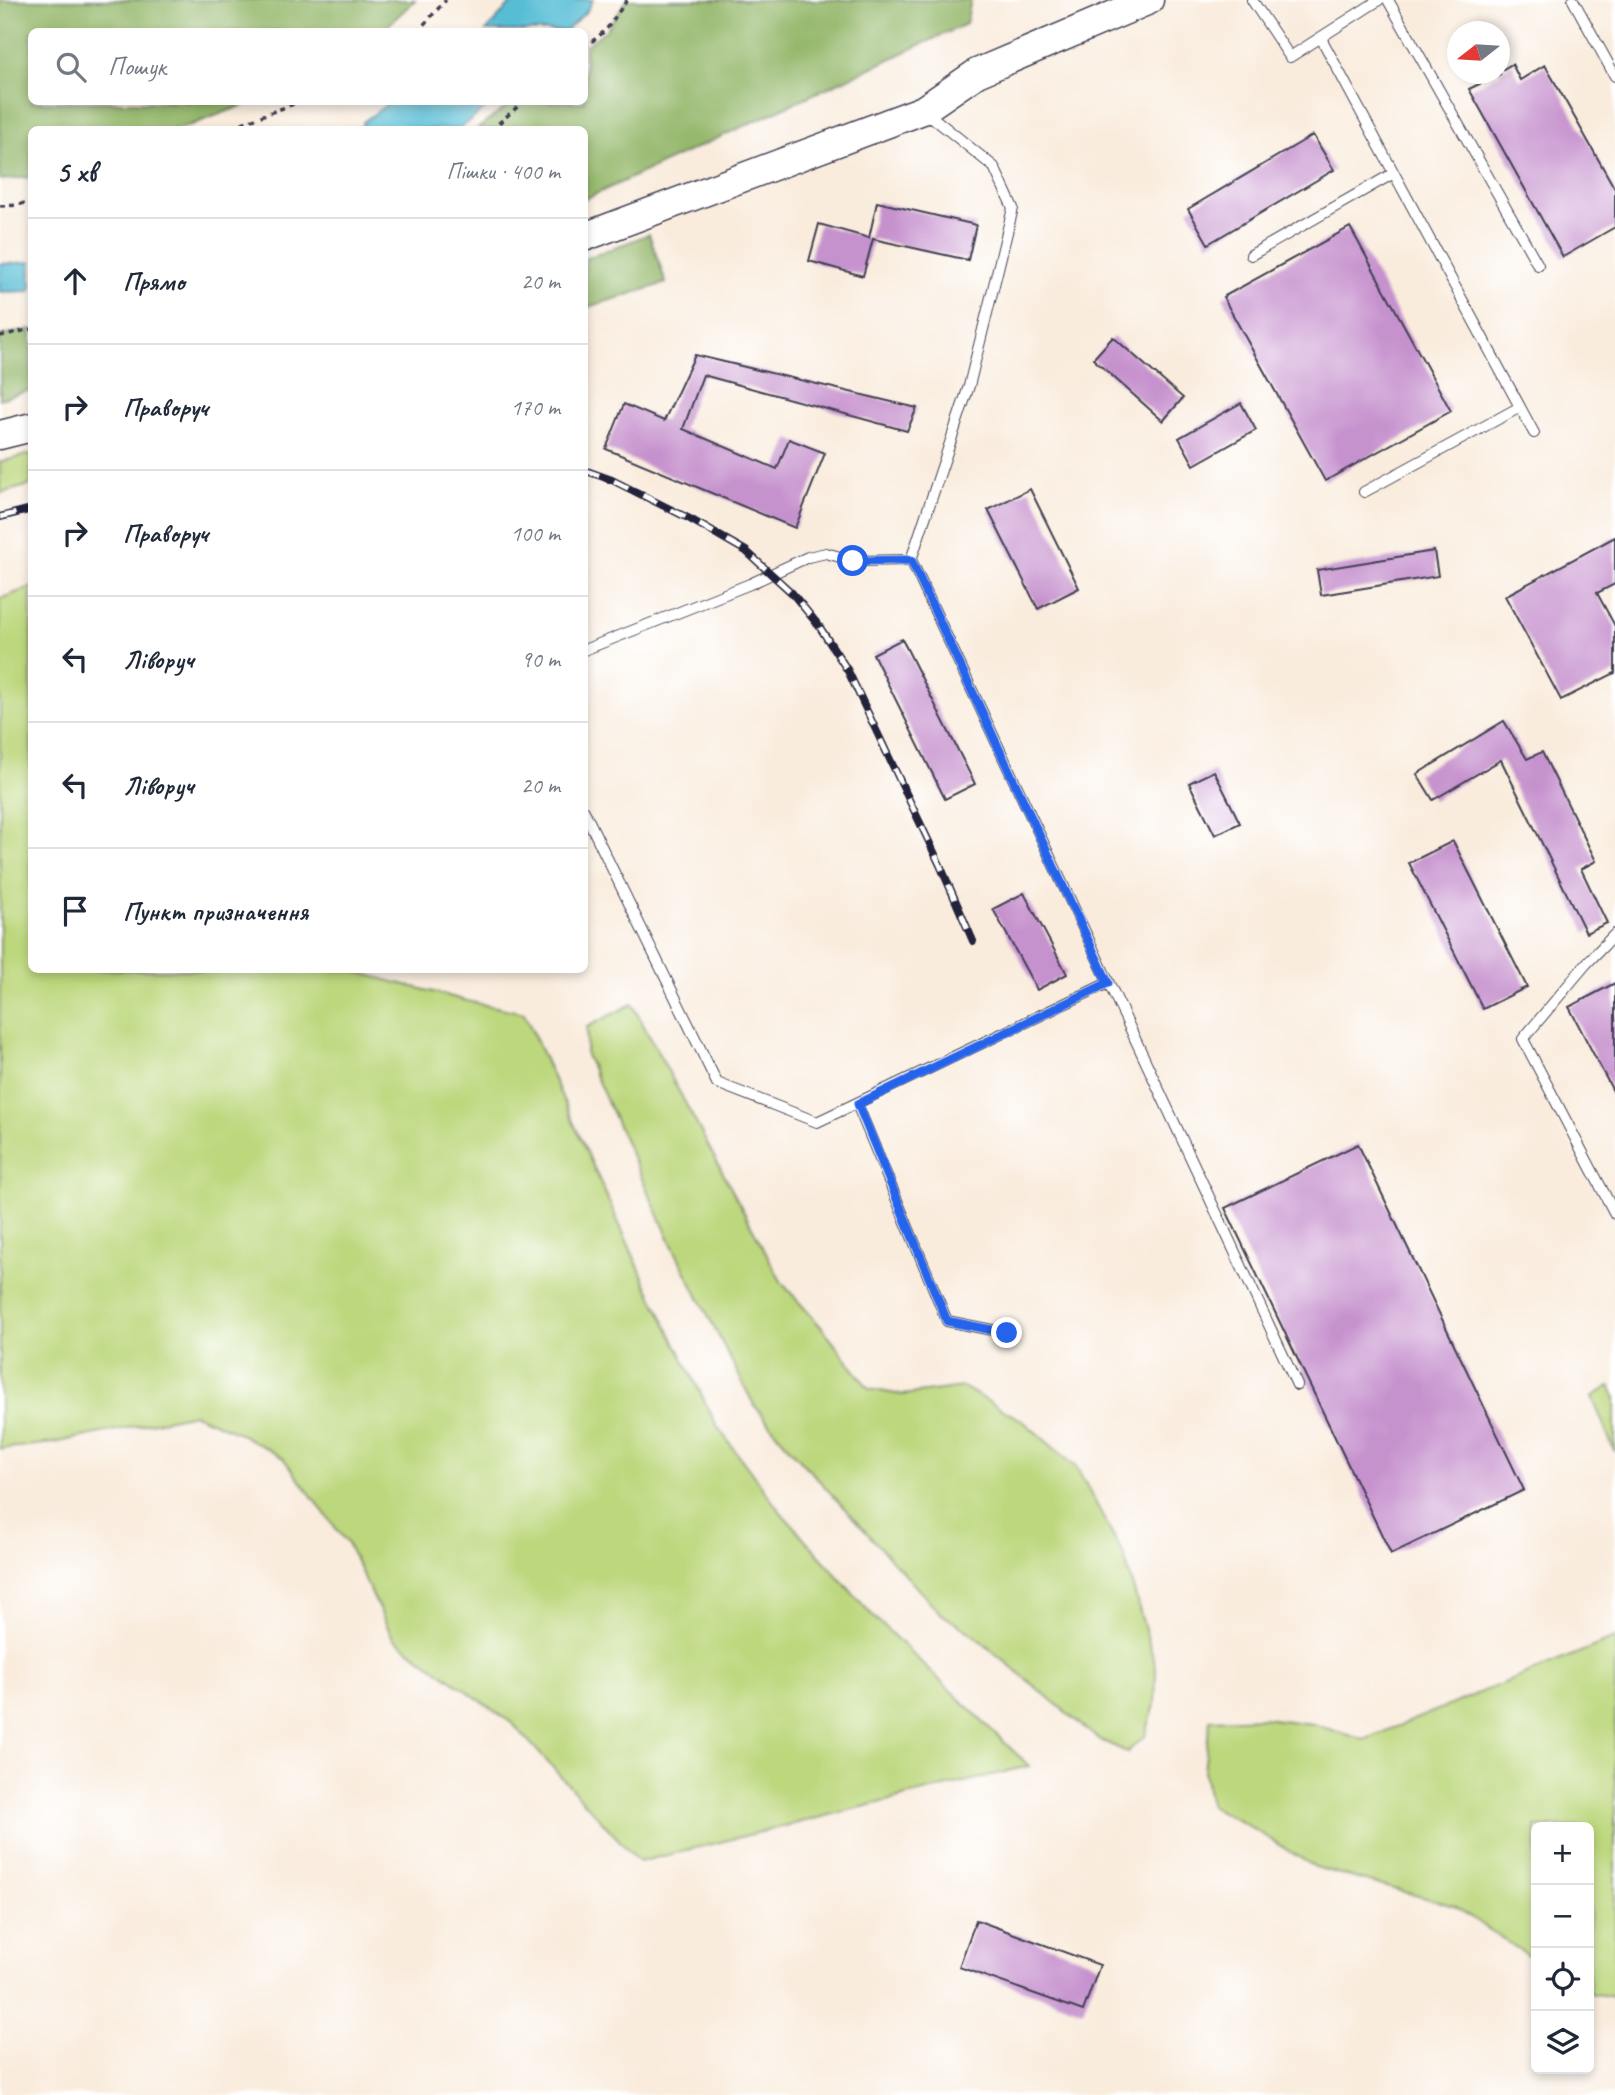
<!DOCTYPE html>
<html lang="uk">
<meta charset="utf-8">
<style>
:root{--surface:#fff;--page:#f6f6f7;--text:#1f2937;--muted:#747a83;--line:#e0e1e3}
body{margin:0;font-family:Caveat,sans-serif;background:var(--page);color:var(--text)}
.controls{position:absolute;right:21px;bottom:21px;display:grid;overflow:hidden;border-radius:10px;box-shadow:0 4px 10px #0003}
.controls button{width:63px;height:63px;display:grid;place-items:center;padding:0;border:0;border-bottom:2px solid var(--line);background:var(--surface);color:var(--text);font:35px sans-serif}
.compass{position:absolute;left:1447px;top:21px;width:63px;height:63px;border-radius:50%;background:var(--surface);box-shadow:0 4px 10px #0003;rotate:253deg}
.stop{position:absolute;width:21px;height:21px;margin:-16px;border:5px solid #2563eb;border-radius:50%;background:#fff}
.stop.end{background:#2563eb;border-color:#fff;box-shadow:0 2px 7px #0008}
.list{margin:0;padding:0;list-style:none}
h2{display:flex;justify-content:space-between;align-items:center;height:91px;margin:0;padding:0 28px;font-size:30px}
h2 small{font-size:23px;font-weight:400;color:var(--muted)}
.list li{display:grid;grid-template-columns:46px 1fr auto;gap:21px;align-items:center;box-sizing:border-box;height:126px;padding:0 28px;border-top:2px solid var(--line)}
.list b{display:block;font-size:26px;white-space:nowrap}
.list em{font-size:23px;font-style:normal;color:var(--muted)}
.icon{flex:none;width:38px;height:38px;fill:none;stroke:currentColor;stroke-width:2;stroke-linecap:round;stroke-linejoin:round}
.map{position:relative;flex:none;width:1615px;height:2095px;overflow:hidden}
.search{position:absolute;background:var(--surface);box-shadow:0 4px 10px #0003;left:28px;top:28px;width:560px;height:77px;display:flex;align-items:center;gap:18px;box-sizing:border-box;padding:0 24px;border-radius:10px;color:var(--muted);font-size:26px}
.panel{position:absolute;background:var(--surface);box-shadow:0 4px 10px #0003;left:28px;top:126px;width:560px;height:847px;border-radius:10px}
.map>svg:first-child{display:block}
.green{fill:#bcd77c;stroke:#6f7c5c;stroke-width:2}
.forest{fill:#95b86c;stroke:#5c6d54;stroke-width:2}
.water{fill:#57bdd5;stroke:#3c7088;stroke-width:2}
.building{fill:#c692ce}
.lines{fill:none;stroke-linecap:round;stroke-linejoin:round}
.lane-casing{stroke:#424053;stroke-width:12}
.secondary-casing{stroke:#424053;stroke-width:31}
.path{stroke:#424053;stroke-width:3.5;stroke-dasharray:5 5;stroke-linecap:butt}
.lane{stroke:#fff;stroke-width:10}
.secondary{stroke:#fff;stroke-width:28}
.rail-casing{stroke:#22223b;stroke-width:8}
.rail{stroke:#fff;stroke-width:5;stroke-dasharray:16;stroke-linecap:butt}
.route{stroke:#2563eb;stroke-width:9}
</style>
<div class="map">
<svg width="1615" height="2095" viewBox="0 0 1615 2095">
<rect width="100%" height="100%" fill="#fff"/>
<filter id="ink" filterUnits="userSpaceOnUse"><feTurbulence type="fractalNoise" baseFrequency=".0143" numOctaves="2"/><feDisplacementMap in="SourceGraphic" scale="14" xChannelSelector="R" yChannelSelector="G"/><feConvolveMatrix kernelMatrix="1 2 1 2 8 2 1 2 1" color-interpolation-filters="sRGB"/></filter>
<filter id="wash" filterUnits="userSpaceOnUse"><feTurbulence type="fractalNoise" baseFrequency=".00686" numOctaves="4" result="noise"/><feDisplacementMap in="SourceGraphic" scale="28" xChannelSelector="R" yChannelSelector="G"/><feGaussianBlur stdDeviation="1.57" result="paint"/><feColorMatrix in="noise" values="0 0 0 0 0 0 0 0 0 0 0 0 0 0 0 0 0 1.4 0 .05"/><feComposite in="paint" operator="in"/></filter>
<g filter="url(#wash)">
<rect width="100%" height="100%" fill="#f9ecdd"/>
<path class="green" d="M31,454V485L0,493V462Z
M31,587L32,970H349L471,1002L524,1013L648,1288L717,1426L779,1510L872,1615L1029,1766L639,1862L513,1724L393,1638L347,1543L283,1458L237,1432L194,1414L53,1443L0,1449V599Z
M632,1004L782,1283L823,1329L869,1389L902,1395L963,1387L1023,1421L1077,1468L1124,1556L1156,1668L1155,1705L1145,1736L1127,1752L1098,1739L971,1633L940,1613L785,1443L754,1405L674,1249L586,1055L587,1027Z
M1610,1386L1615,1398V1452L1592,1397Z
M1615,1638V1997L1589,1993V1827H1536V1961L1454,1906L1315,1867L1247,1825L1210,1806L1204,1771L1210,1720L1264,1718L1313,1724L1364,1740Z"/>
<path class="forest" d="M0,0H415L382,31L32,32V102H252L180,129L32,130L31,177L0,180Z
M627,0H971L966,24L585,199L584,130L477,129L513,102H584L585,46L606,30Z
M649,234L666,283L585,308V259Z
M31,329V390L0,399V336Z"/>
<path class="water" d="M514,0H593L587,11L566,31H486Z
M390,102H494L459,129H342L361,128L363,122Z
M31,262V291L0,292V264Z"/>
<g id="blocks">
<path class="building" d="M1512,64L1520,80L1545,65L1615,189V227L1563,257L1469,89L1500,74V71Z
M1313,135L1334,170L1208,244L1188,209Z
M877,202L976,225L968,260L873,239L863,276L809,261L819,224L869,238Z
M1350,227L1451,411L1325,481L1223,297Z
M1113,337L1183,398L1163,421L1093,359Z
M695,355L917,408L907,431L703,375L683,429L777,469L789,439L825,453L795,528L606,449L624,404L664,421Z
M1241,403L1256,430L1194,465L1179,438Z
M1030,489L1079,588L1038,609L988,510Z
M1615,537V584L1597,593L1615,626V673L1561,700L1505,596Z
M1434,551L1438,576L1321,595L1317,570Z
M902,639L975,784L945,799L873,654Z
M1504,721L1527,759L1542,752L1596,861L1581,869L1607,923L1586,933L1501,760L1433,800L1417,774Z
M1214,771L1240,823L1215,835L1189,783Z
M1453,841L1527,987L1483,1009L1409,863Z
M1024,893L1067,974L1037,990L993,909Z
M1615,983V1095L1569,1007Z
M1358,1144L1524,1490L1391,1554L1225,1208Z
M976,1920L1100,1965L1083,2011L959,1967Z"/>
</g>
</g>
<g filter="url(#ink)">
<use href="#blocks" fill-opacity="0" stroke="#424053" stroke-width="2"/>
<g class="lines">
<g class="lane-casing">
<path id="lane" d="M1252,0L1290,57L1379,0
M1388,0L1538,265
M1573,0L1615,76
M1321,38L1534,433
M926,112L994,167L1013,208L969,386L911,560L1297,1385
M1251,255L1394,173
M1364,492L1520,407
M584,650L750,584L808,557L826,553L854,561L911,560
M584,811L717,1083L817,1122L1108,983
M1615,934L1586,964L1523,1039L1615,1214
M857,1104L947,1321L1007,1333"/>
</g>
<g class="secondary-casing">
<path id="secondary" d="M584,237L923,110L977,73L1149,0
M0,435L32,427"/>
</g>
<path class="path" d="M417,32L446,0
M584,48L606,30L627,0
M223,130L299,102
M491,130L523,102
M0,206L19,205L32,200
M0,336L32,329"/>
<use href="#lane" class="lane"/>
<use href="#secondary" class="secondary"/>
<g class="rail-casing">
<path id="rail" d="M584,470L612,480L690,519L746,551L792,593L819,626L848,671L940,865L973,941
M0,517L32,509"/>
</g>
<use href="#rail" class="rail"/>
</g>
</g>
<g class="lines" filter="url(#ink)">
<path class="route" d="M853,561L911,560L1108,983L858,1104L947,1321L1007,1333"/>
</g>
</svg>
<div class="controls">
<button>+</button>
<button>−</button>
<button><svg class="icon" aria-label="locate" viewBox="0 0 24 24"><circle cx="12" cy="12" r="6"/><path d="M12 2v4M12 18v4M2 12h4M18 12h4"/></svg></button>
<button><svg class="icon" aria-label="layers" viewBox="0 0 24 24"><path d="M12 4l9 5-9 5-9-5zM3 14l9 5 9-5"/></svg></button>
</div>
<svg class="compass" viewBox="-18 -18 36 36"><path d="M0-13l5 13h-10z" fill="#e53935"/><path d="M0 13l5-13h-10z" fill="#747a83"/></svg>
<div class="stop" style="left:853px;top:561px"></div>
<div class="stop end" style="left:1007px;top:1333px"></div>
<div class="search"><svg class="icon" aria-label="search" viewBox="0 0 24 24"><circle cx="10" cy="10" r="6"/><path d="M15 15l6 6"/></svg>Пошук</div>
<section class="panel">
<h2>5 хв<small>Пішки · 400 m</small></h2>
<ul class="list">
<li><svg class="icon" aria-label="ahead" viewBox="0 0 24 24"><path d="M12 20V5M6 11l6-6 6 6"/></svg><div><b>Прямо</b></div><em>20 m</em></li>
<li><svg class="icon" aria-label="right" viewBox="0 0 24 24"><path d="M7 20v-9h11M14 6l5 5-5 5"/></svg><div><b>Праворуч</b></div><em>170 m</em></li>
<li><svg class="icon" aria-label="right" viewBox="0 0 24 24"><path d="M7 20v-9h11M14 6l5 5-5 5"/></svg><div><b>Праворуч</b></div><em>100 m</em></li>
<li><svg class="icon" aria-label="left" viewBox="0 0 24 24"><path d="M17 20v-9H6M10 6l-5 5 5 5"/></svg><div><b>Ліворуч</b></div><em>90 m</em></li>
<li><svg class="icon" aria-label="left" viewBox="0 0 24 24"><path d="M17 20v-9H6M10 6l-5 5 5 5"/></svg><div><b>Ліворуч</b></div><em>20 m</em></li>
<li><svg class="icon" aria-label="arrive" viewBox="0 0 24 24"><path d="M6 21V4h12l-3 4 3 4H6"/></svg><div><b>Пункт призначення</b></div></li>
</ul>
</section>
</div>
